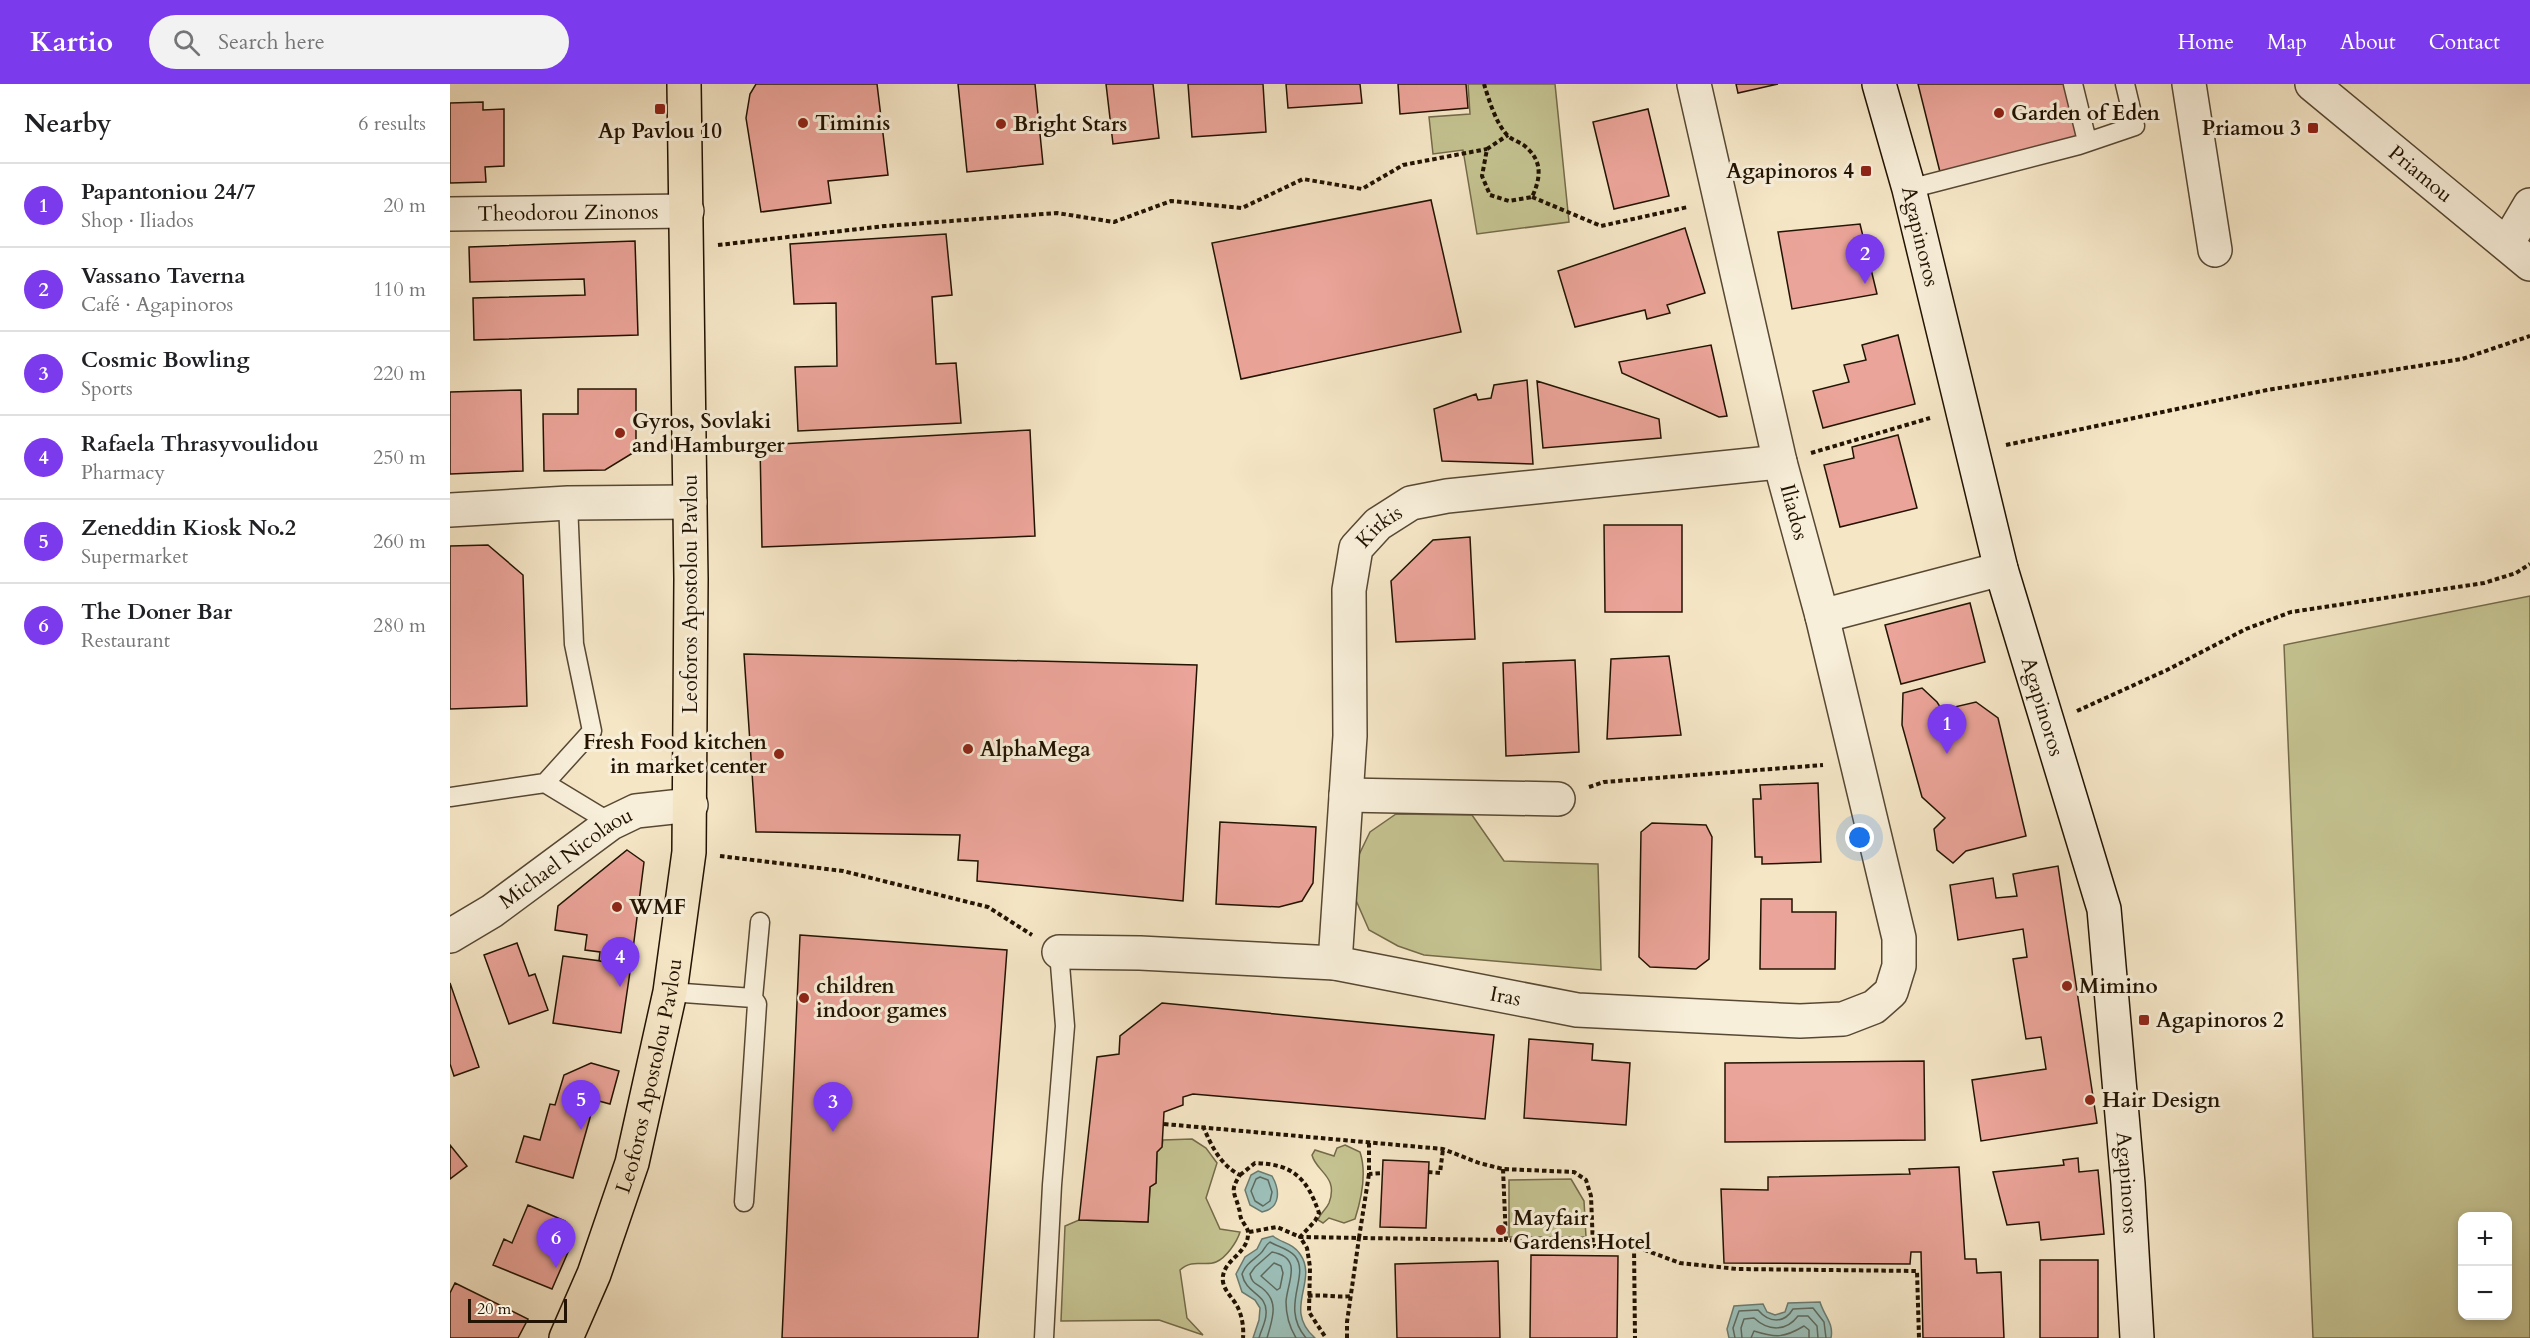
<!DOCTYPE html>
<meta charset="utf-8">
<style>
:root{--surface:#fff;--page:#f2f2f2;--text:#202124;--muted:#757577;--line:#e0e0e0;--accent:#7c3aed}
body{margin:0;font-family:Cardo,serif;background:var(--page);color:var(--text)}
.controls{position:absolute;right:18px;bottom:18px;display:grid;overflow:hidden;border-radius:12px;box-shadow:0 3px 9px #0003}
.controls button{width:54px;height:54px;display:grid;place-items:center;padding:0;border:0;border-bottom:2px solid var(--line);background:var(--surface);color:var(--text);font:30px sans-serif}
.scale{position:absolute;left:18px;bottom:15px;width:99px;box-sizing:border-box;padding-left:6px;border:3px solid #221302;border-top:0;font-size:16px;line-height:21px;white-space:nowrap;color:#221302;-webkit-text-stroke:4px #f8efda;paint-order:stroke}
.you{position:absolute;left:1410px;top:754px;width:21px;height:21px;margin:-15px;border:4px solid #fff;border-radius:50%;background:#1a73e8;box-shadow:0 0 0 9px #1a73e833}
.badge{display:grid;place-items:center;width:39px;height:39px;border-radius:50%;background:var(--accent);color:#fff;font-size:20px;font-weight:700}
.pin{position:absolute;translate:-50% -50px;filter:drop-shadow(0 2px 3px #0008)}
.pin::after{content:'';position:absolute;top:32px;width:21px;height:18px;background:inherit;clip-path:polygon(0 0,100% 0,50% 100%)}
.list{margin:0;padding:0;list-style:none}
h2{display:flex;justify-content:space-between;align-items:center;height:78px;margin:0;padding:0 24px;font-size:26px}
h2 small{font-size:20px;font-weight:400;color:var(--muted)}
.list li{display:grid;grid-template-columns:39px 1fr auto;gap:18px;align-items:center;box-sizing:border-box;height:84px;padding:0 24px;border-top:2px solid var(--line)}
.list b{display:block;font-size:22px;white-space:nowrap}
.list p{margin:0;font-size:20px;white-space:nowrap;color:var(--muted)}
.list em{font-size:20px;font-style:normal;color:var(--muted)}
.icon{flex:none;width:33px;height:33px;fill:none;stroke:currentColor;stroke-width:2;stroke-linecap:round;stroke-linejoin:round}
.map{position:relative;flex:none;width:2080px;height:1254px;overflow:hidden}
header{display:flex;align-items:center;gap:36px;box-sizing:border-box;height:84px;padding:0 30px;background:var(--accent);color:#fff}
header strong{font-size:28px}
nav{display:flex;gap:33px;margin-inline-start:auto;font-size:21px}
.search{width:420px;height:54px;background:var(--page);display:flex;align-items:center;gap:15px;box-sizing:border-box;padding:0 21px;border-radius:33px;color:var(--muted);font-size:22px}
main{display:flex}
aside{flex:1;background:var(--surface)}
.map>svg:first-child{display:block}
.green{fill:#c4c290;stroke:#736a49;stroke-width:1.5;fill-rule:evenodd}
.water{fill:#9cbfb8;stroke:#6b7a6f;stroke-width:1.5}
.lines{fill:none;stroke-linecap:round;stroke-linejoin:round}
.shore{stroke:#5f695d;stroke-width:1.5}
.building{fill:#eba499;stroke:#221302;stroke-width:1.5}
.service-casing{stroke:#574833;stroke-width:21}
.minor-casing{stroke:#574833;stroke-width:36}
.tertiary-casing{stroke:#574833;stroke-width:36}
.secondary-casing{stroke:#221302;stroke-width:36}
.primary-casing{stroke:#221302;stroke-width:36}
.path{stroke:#221302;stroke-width:4;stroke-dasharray:4.5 3;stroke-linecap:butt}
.service{stroke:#f8efda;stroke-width:18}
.minor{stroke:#f8efda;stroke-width:33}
.tertiary{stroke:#f8efda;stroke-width:33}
.secondary{stroke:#f8efda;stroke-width:33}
.primary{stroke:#f5e6c6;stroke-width:33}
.poi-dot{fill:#8f2418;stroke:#f8efda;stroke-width:2}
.labels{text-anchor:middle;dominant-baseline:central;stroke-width:6;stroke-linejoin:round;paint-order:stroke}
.poi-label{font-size:21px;font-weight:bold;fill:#221302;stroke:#f8efda;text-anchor:start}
.street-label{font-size:21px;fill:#221302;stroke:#f8efda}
</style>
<header>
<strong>Kartio</strong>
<div class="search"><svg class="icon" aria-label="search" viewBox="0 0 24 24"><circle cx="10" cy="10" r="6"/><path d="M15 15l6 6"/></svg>Search here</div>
<nav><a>Home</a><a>Map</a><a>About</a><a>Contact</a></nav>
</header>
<main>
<aside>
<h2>Nearby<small>6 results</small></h2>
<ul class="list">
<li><span class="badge">1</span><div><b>Papantoniou 24/7</b><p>Shop · Iliados</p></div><em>20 m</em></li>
<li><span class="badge">2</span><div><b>Vassano Taverna</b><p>Café · Agapinoros</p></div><em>110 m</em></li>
<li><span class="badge">3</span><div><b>Cosmic Bowling</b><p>Sports</p></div><em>220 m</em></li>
<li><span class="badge">4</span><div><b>Rafaela Thrasyvoulidou</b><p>Pharmacy</p></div><em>250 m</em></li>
<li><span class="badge">5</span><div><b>Zeneddin Kiosk No.2</b><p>Supermarket</p></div><em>260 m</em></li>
<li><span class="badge">6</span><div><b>The Doner Bar</b><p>Restaurant</p></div><em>280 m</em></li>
</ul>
</aside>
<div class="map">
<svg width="2080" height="1254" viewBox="0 0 2080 1254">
<rect width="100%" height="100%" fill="#f5e6c6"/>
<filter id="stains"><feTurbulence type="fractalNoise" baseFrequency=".00333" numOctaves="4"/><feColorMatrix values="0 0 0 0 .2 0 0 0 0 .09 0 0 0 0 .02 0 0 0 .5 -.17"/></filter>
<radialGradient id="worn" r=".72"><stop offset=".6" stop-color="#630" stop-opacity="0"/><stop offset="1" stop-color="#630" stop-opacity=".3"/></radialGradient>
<path class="green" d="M1018,0H1105L1119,138L1027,150L1013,66L983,70L979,33L1020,30Z
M2080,512V1254H1863L1834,561ZM2012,1132H2058V1232H2012Z
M946,730L1022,731L1054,777L1148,780L1151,886L974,871L948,862L919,846L905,814L906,777L920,748Z
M742,1055L756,1064L767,1079L756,1114L770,1145L790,1148C787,1158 776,1174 766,1178C754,1183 743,1174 730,1186L737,1234L753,1251L709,1236L611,1237L615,1142L629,1136L698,1138L700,1103L706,1099L707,1068L712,1063L713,1056Z
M895,1061L910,1068C917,1089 912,1113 905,1135L894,1139L879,1134L873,1139L868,1136C870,1129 876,1126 879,1119C889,1092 866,1088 862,1071L865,1066L884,1072L887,1064Z
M1121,1095L1134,1117L1136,1153H1059V1096Z"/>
<path class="water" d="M808,1087L822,1092C830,1106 831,1124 812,1128L800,1121L795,1106L801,1091Z
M823,1152C831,1159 843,1159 850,1170C869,1197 832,1225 865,1254H803L809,1236L810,1224L805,1216L792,1208L786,1190L795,1173L807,1165L812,1155Z
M1370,1218C1374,1232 1384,1239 1381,1254H1279L1277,1245L1284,1222L1313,1220L1317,1228L1325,1231L1335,1228L1338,1219Z"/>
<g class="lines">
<path class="shore" d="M810,1093L818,1096L822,1108L820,1117L813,1122L805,1117L801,1107L806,1095Z
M824,1179L831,1182L833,1189L830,1204L827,1206L811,1192Z
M809,1254C811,1246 816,1238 816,1230C818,1209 796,1211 792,1190C796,1180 802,1177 810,1170C815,1166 814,1162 820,1158C828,1163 838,1164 845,1172C861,1192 829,1222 856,1254
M817,1254C822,1236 830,1218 812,1204C805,1199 802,1199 800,1190L805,1183L822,1168C854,1174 837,1198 836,1218C836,1230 840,1244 846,1254
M1285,1254L1283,1244L1289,1227L1308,1226C1319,1239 1334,1240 1343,1225L1363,1224L1374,1238L1376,1254
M1292,1254L1291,1244L1294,1235L1304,1234C1318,1247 1336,1248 1348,1232H1358L1367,1242L1368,1254
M1301,1254L1304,1247C1326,1254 1334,1254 1354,1242L1359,1246V1254"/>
</g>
<path class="building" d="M306,0H427L438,91L378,97L381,119L311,128L296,34L300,10Z
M508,0H585L593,80L517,88Z
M656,0H703L709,54L663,60Z
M738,0H813L816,48L742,53Z
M836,0H910L912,19L838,24Z
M948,0H1016L1018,24L950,30Z
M1286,0H1328L1288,9Z
M1468,0H1616L1630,57L1491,92Z
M33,18V26L54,25V82L35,83L36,98L0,99V19Z
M1198,25L1219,112L1164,125L1143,38Z
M981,116L1011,248L791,295L762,159Z
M1410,140L1427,210L1342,225L1328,148Z
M1235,144L1255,209L1217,221L1220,229L1197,235L1195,226L1125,243L1108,187Z
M496,150L502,211L482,213L486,280L506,279L511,339L348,347L345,283L387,282L386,219L344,220L340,160Z
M185,157L188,251L24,256L23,214L135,211L134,195L20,198L19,163Z
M1448,251L1465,320L1373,344L1363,307L1399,298L1394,281L1416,276L1412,261Z
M1261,261L1277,332L1269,333L1172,289L1169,278Z
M1077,296L1083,380L992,377L984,325L1026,310L1028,316L1041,314L1044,301Z
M1087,297L1209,335L1211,354L1093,364Z
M128,305H186V367L155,386L94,387L93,330H128Z
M71,306L73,387L0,390V308Z
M580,346L585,452L312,463L310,361Z
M1448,351L1467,424L1390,443L1374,381L1404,374L1402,363Z
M1154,441H1232V528H1155Z
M1020,453L1025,555L946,558L941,497L983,456Z
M38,461L73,491L77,622L0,625V462Z
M1520,519L1535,578L1451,600L1435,541Z
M294,570L747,581L733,817L527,797L528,777L508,776L510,751L306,748Z
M1219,572L1231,651L1157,655L1161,575Z
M1125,576L1129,668L1056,672L1053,579Z
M1472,604L1487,618L1492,626L1526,618L1548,634L1576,752L1516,767L1503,779L1487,766L1484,745L1495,734L1472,713L1452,641L1453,609Z
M1368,699L1371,778L1312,780V773H1305L1303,715H1311L1310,701Z
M770,738L866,743L863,799L852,817L829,823L766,820Z
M1202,739L1256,741L1262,753L1259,875L1246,885L1200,883L1189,873L1191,748Z
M177,766L194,778L181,881L149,877L150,868L135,866L137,851L105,846L108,822Z
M1608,782L1647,1039L1531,1057L1522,996L1596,985L1591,953L1576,955L1563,875L1577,873L1573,845L1508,856L1500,801L1543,794L1546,814L1567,812L1563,790Z
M1311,815H1342V828H1386L1385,885H1310Z
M350,851L557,866L528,1254H332Z
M67,859L79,892L85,890L98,926L59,940L34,871Z
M113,872L181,881L171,949L103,939Z
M0,899L29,983L4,992L0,980Z
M712,919L1044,951L1035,1035L743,1010L733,1013V1021L714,1028L712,1063L707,1068L706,1099L700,1103L698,1138L629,1136L647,973L669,970L670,952Z
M1079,955L1143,960L1142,976L1180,979L1176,1041L1074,1034Z
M1474,977L1475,1056L1275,1058V979Z
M141,979L169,987L160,1020L145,1016L123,1094L66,1078L74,1052L90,1056L100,1020L105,1021L114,991Z
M0,1061L17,1082L0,1095Z
M1628,1074L1629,1088L1648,1086L1654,1150L1591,1156L1589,1138L1557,1141L1543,1088L1614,1081L1613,1076Z
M933,1076L979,1078L976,1144L930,1143Z
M1509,1083L1515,1175H1526L1527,1189L1551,1188L1554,1254H1473L1471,1168H1461L1460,1180L1274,1179L1271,1105L1318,1106V1093L1460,1090L1459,1085Z
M78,1121L115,1137L106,1161L119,1166L102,1205L43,1181L54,1155L62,1159Z
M1081,1171L1168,1172L1167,1254H1080Z
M1590,1176H1648V1254H1590Z
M1048,1177L1050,1254H947L945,1180Z
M5,1199L78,1235L68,1254H0V1209Z"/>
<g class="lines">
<g class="service-casing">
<path id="service" d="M1623,0L1637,57
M1459,105L1629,61L1685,42L1675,0
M95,699L161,739
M0,713L95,699L142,647L124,560L118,419
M220,908L303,914L307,920L294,1118
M303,914L310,838
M594,1254L602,1101L615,942L609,868"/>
</g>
<g class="minor-casing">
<g id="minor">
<path d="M1739,0L1765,166"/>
<path id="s1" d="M0,130L237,127"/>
<path d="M2057,160L2080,121"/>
<path d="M0,426L118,419L240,418"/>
<path d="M1372,532L1551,485"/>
<path d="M896,711L1108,715"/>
<path id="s2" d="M0,852L42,827L161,739L186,727L241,721"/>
<path id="s3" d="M609,868L690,869L885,879L1127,926L1350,937L1393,935L1424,923L1441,908L1449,882V854L1372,532L1330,378L1244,0"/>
<path id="s4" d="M885,879L900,652L899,506L906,464L928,440L961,419L997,412L1330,378"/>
</g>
</g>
<g class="tertiary-casing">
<g id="tertiary">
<path id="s5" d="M1862,0L2080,180"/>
</g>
</g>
<g class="secondary-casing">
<g id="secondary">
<path id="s6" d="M1429,0L1459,105L1551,485L1654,825L1678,1100L1687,1254"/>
</g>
</g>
<g class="primary-casing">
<g id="primary">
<path id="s7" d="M116,1254L144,1190L182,1079L220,908L239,768L241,495L234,0"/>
</g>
</g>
<path class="path" d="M1034,0C1039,16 1046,40 1058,52C1064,57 1073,59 1078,65C1093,79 1090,96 1082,113L1059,117L1040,111L1032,92L1037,65L1058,51
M1082,113L1151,142L1238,123
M268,161L435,142L607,129L664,138L721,117L792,124L853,95L912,105L953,81L1037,65
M1556,361L1817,306L2012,275L2080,252
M1361,369L1480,334
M1627,627L1717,586L1796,545L1841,528L2034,499L2066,489L2080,480
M1139,703L1154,698L1373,681
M270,772L393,787L538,823L582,851
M714,1040L993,1065L1029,1079L1053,1085L1124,1088L1136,1096L1141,1112L1143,1162H1184L1230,1179L1287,1185L1467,1187L1469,1254
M753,1042C761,1061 770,1081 790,1091C779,1108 785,1108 789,1125C790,1126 790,1133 791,1134C793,1140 799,1144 798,1151C797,1171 770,1177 773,1198C775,1208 783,1214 787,1222C792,1231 794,1244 793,1254
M919,1059V1090L933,1089
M1053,1085L1056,1156L1143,1162
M978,1088L990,1089L993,1065
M790,1091L805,1079C843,1080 857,1094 869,1129L865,1137L850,1153L857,1164L860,1183L859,1228L876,1254
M799,1148L827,1143L850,1153L909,1154L919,1090
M1184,1162L1185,1254
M858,1212C873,1210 886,1214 901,1212
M897,1254V1238L909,1154L1056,1156"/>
<use href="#service" class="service"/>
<use href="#minor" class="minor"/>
<use href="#tertiary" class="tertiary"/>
<use href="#secondary" class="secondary"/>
<use href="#primary" class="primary"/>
</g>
<g class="poi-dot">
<rect x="204" y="19" width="12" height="12" rx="3"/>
<circle cx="1549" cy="29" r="6"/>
<circle cx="353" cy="39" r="6"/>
<circle cx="551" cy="40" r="6"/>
<rect x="1857" y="38" width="12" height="12" rx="3"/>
<rect x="1410" y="81" width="12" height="12" rx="3"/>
<circle cx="170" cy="349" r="6"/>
<circle cx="518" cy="665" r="6"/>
<circle cx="329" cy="670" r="6"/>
<circle cx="167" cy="823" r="6"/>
<circle cx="1617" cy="902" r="6"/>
<circle cx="354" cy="914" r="6"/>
<rect x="1688" y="930" width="12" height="12" rx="3"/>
<circle cx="1640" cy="1016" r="6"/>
<circle cx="1051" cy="1146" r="6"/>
</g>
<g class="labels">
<g class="poi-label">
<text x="1561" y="29">Garden of Eden</text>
<text x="365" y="39">Timinis</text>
<text x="563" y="40">Bright Stars</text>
<text x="1851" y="44" text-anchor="end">Priamou 3</text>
<text x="210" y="47" text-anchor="middle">Ap Pavlou 10</text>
<text x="1404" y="87" text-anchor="end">Agapinoros 4</text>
<text x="182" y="337">Gyros, Sovlaki<tspan x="182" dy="24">and Hamburger</tspan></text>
<text x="317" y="658" text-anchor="end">Fresh Food kitchen<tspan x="317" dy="24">in market center</tspan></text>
<text x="530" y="665">AlphaMega</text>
<text x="179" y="823">WMF</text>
<text x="366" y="902">children<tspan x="366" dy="24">indoor games</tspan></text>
<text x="1629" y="902">Mimino</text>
<text x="1706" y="936">Agapinoros 2</text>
<text x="1652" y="1016">Hair Design</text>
<text x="1063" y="1134">Mayfair<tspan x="1063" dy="24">Gardens Hotel</tspan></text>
</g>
<g class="street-label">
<text stroke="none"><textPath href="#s5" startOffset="141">Priamou</textPath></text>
<text stroke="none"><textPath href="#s1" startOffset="118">Theodorou Zinonos</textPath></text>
<text stroke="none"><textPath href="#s6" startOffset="158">Agapinoros</textPath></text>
<text transform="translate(1344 428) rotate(75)">Iliados</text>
<text stroke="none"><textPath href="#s4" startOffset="448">Kirkis</textPath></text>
<text transform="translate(240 510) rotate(-90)">Leoforos Apostolou Pavlou</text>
<text stroke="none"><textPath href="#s6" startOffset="644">Agapinoros</textPath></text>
<text stroke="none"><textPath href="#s2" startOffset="140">Michael Nicolaou</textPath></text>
<text stroke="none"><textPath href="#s3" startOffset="450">Iras</textPath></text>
<text stroke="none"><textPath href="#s7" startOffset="276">Leoforos Apostolou Pavlou</textPath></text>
<text stroke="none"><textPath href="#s6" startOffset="1130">Agapinoros</textPath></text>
</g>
</g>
<rect width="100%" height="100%" filter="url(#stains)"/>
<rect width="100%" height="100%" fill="url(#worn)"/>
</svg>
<div class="controls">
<button>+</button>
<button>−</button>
</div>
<div class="scale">20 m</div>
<div class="you"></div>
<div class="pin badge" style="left:1497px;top:670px">1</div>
<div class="pin badge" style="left:1415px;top:200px">2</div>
<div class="pin badge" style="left:383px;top:1048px">3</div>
<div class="pin badge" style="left:170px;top:903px">4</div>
<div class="pin badge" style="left:131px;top:1046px">5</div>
<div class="pin badge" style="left:106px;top:1184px">6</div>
</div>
</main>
